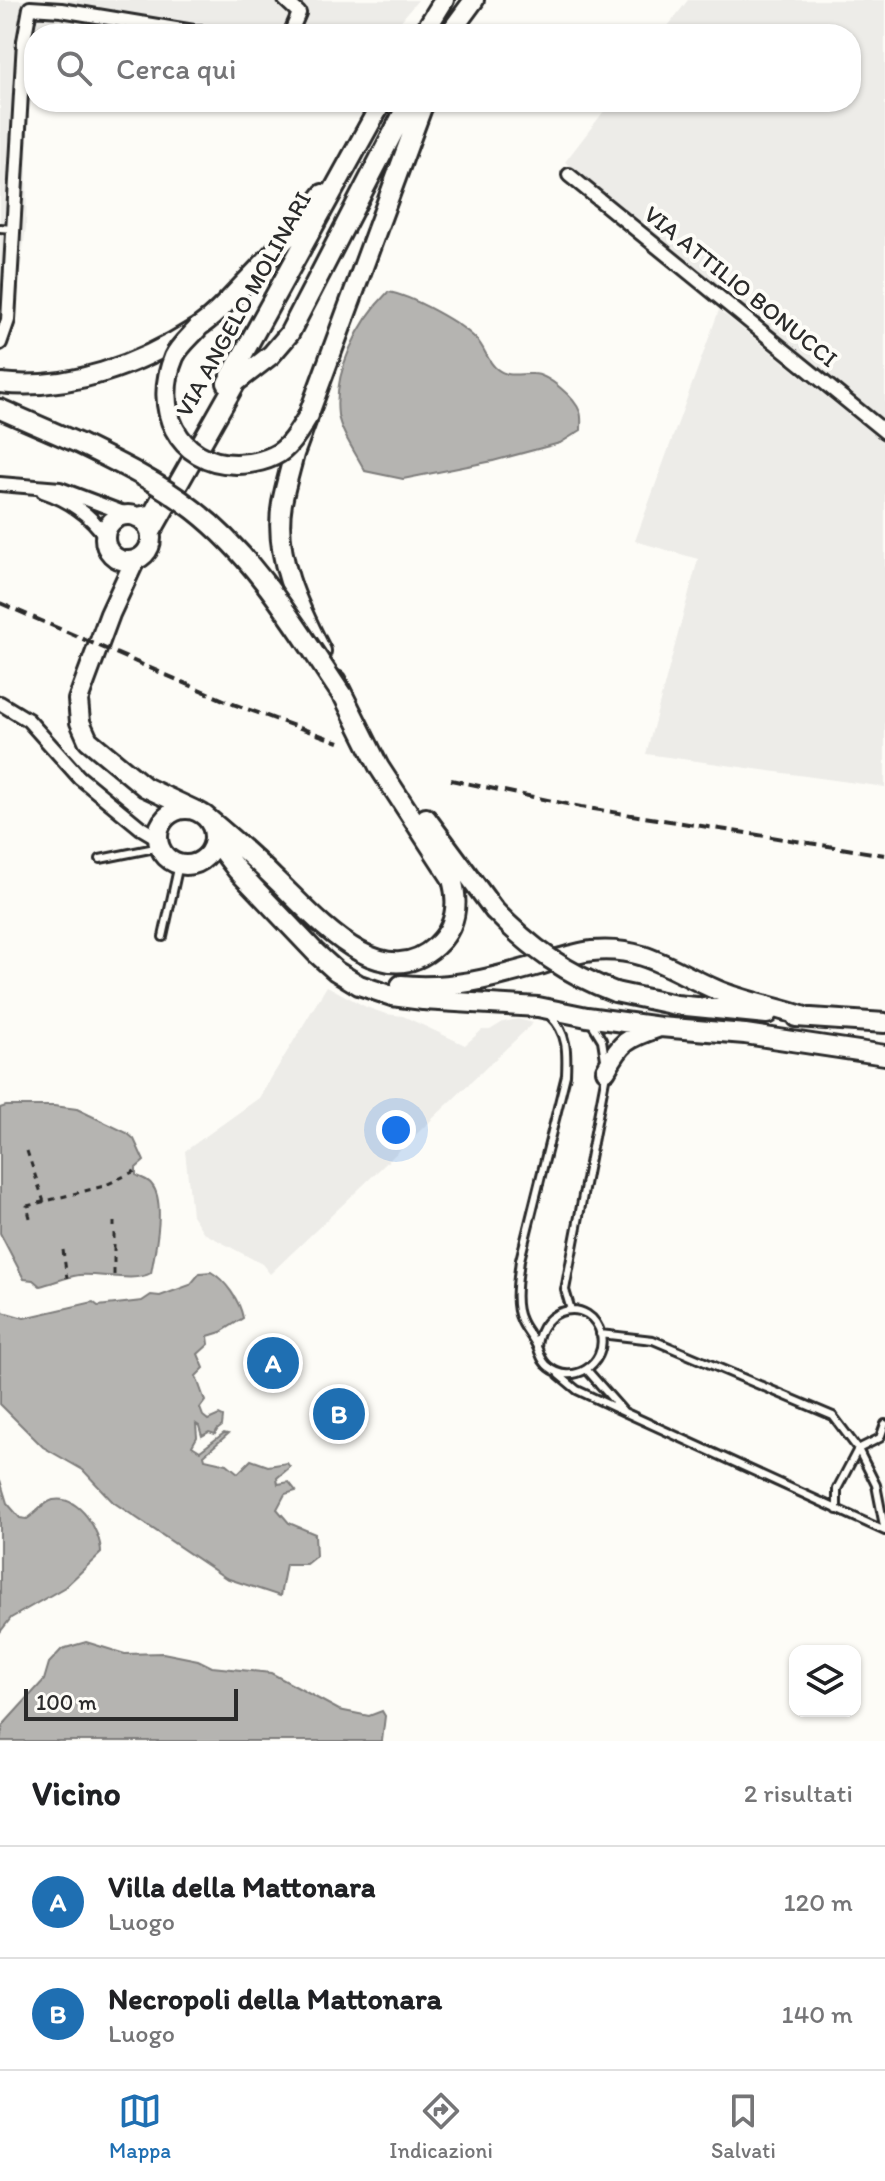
<!DOCTYPE html>
<html lang="it">
<style>
:root{--surface:#fff;--page:#f2f2f2;--text:#202124;--muted:#757577;--line:#e0e0e0;--accent:#1f6fb2}
body{margin:0;font-family:Itim,sans-serif;background:var(--page);color:var(--text)}
.controls{position:absolute;right:24px;bottom:24px;display:grid;overflow:hidden;border-radius:16px;box-shadow:0 2px 6px #0004}
.controls button{width:72px;height:72px;display:grid;place-items:center;padding:0;border:0;border-bottom:2px solid var(--line);background:var(--surface);color:var(--text);font:40px sans-serif}
.scale{position:absolute;left:24px;bottom:20px;width:214px;box-sizing:border-box;padding-left:8px;border:4px solid #2b2b2b;border-top:0;font-size:22px;line-height:28px;white-space:nowrap;color:#2b2b2b;-webkit-text-stroke:6px #fdfcf7;paint-order:stroke}
.you{position:absolute;left:396px;top:1130px;width:28px;height:28px;margin:-20px;border:6px solid #fff;border-radius:50%;background:#1a73e8;box-shadow:0 0 0 12px #1a73e833}
.badge{display:grid;place-items:center;width:52px;height:52px;border-radius:50%;background:var(--accent);color:#fff;font-size:26px;font-weight:700}
.pin{position:absolute;translate:-50% -50%;border:4px solid #fff;box-shadow:0 2px 8px #0006}
.list{margin:0;padding:0;list-style:none}
h2{display:flex;justify-content:space-between;align-items:center;height:104px;margin:0;padding:0 32px;font-size:34px}
h2 small{font-size:26px;font-weight:400;color:var(--muted)}
.list li{display:grid;grid-template-columns:52px 1fr auto;gap:24px;align-items:center;box-sizing:border-box;height:112px;padding:0 32px;border-top:2px solid var(--line)}
.list b{display:block;font-size:30px;white-space:nowrap}
.list p{margin:0;font-size:26px;white-space:nowrap;color:var(--muted)}
.list em{font-size:26px;font-style:normal;color:var(--muted)}
.icon{flex:none;width:44px;height:44px;fill:none;stroke:currentColor;stroke-width:2;stroke-linecap:round;stroke-linejoin:round}
.map{position:relative;flex:none;width:885px;height:1741px;overflow:hidden}
.search{position:absolute;background:var(--surface);box-shadow:0 2px 6px #0004;left:24px;right:24px;top:24px;height:88px;display:flex;align-items:center;gap:20px;box-sizing:border-box;padding:0 28px;border-radius:32px;color:var(--muted);font-size:30px}
.sheet{height:328px;background:var(--surface)}
nav{display:flex;justify-content:space-around;align-items:center;box-sizing:border-box;height:112px;border-top:2px solid var(--line);background:var(--surface);font-size:22px;color:var(--muted)}
nav a{display:grid;justify-items:center;gap:4px}
nav .on{color:var(--accent)}
.map>svg:first-child{display:block}
.built{fill:#edece8}
.water{fill:#b5b4b1;stroke:#7e7d7b;stroke-width:2}
.lines{fill:none;stroke-linecap:round;stroke-linejoin:round}
.lane-casing{stroke:#2b2b2b;stroke-width:12}
.street-casing{stroke:#2b2b2b;stroke-width:18}
.secondary-casing{stroke:#2b2b2b;stroke-width:24}
.path{stroke:#2b2b2b;stroke-width:3;stroke-dasharray:6 6;stroke-linecap:butt}
.lane{stroke:#fdfcf7;stroke-width:6}
.street{stroke:#fdfcf7;stroke-width:12}
.secondary{stroke:#fdfcf7;stroke-width:18}
.rail{stroke:#2b2b2b;stroke-width:4;stroke-dasharray:12 6;stroke-linecap:butt}
.secondary-bridge-casing{stroke:#2b2b2b;stroke-width:24;stroke-linecap:butt}
.secondary-bridge{stroke:#fdfcf7;stroke-width:18}
.labels{text-anchor:middle;dominant-baseline:central;stroke-width:8;stroke-linejoin:round;paint-order:stroke}
.street-label{font-size:24px;fill:#2b2b2b;stroke:#fdfcf7}
</style>
<div class="map">
<svg width="885" height="1741" viewBox="0 0 885 1741">
<rect width="100%" height="100%" fill="#fdfcf7"/>
<filter id="ink" filterUnits="userSpaceOnUse"><feTurbulence type="fractalNoise" baseFrequency=".0125" numOctaves="2"/><feDisplacementMap in="SourceGraphic" scale="16" xChannelSelector="R" yChannelSelector="G"/><feConvolveMatrix kernelMatrix="1 2 1 2 8 2 1 2 1" color-interpolation-filters="sRGB"/></filter>
<g filter="url(#ink)">
<path class="built" d="M0,0H418L390,34H156L59,20L44,27L40,34H34L29,71L26,227L19,279L0,355Z
M688,0H885V422L565,162L611,102H851V34H662Z
M719,310L885,444V787L646,754L698,559L635,541Z
M327,986L366,1007L386,1014L403,1016L465,1045L482,1030H490L503,1022L518,1019L533,1023L270,1274L262,1264L204,1233L192,1215L185,1151L259,1098Z"/>
<path class="water" d="M388,292C410,295 461,323 476,339C485,347 487,362 497,369C508,378 520,373 533,374C548,374 575,398 580,412C582,417 581,425 581,430L560,443L493,461L403,479L365,471C357,455 341,433 338,415C333,372 358,322 388,292Z
M6,1106H54L77,1109L127,1133L134,1139L144,1161L136,1168V1175C142,1179 148,1179 152,1185C166,1202 155,1252 151,1273C133,1283 101,1273 79,1275C66,1277 53,1283 40,1286L33,1280L24,1279L0,1233V1108Z
M211,1272C225,1280 240,1301 243,1318L221,1332L208,1336L209,1344L198,1354L204,1368L196,1376L205,1401L200,1408L203,1416L208,1420L219,1415L223,1417L222,1426L217,1430L215,1434L209,1432L202,1436L199,1426L196,1424L197,1437L192,1446L200,1451L224,1433L228,1434L204,1455L205,1459L227,1464L238,1473L251,1460L268,1466L287,1463L290,1467L277,1478L278,1484L289,1482L296,1491L285,1494L277,1509L289,1523L315,1534L316,1556L306,1564H286L280,1596L226,1578L113,1502L83,1470L43,1447L0,1404V1306L3,1312L24,1318L93,1302L98,1306L142,1301L151,1295L160,1296L190,1285L200,1273Z
M0,1480L7,1503L20,1518L27,1519C36,1513 43,1503 53,1500C79,1495 101,1531 101,1553L65,1587L11,1618L0,1632Z
M86,1642L125,1654L163,1653L198,1660L212,1667L271,1673L339,1710L369,1716L382,1711L385,1716L382,1741H0L3,1725L44,1680L49,1663L62,1649Z"/>
<g class="lines">
<g class="lane-casing">
<path id="lane" d="M0,228L13,229
M100,859L160,847
M163,937L179,864
M591,1022L602,1040L605,1059
M571,1310L565,1290L606,1074
M600,1334L653,1340L833,1416L858,1449L880,1438L885,1424
M537,1347C539,1306 591,1295 601,1335C607,1365 572,1386 549,1367C541,1361 541,1355 537,1347C533,1337 525,1330 521,1320C513,1304 518,1278 520,1260L566,1075C567,1053 568,1033 550,1016
M559,1375L577,1390L624,1412L587,1370
M624,1412L885,1531
M837,1510V1489L858,1449L876,1485L885,1531"/>
</g>
<g class="street-casing">
<path id="street" d="M285,0L299,13L290,34
M569,175L885,432
M0,343L8,320L24,41L30,8L61,10L206,34
M0,484L60,489L129,515
M43,491C67,499 91,514 105,536
M0,703L28,720L79,777L141,828L158,838"/>
</g>
<g class="secondary-casing">
<path id="secondary" d="M423,34L444,0
M449,34L474,0
M0,383C69,391 139,365 197,328C214,317 228,301 242,286C270,257 298,227 323,194
M227,383L382,102
M0,409L78,443
M105 538a23 23 0 1 1 46 0a23 23 0 1 1-46 0Z
M137,517L153,514L161,499
M151,532L236,382L271,355L289,334L409,102
M135,560L110,614L78,700L80,722L88,740L145,787L194,810
M321,651C298,606 273,555 282,503C285,487 290,470 294,454L424,102
M158 837a28 28 0 1 1 56 0a28 28 0 1 1-56 0Z
M204,815C228,835 251,855 273,877C311,912 379,998 436,946C456,928 459,904 452,879L379,767L336,681
M426,818L494,910
M214,840L237,870L316,953L336,971L359,985L392,996L423,1000L538,1007L587,1017L660,1027L745,1034L885,1055
M401,985C450,990 493,978 539,965C556,960 574,953 592,951C645,946 672,971 717,990C745,1002 776,1007 805,1017
M615,992L676,1005L767,1014
M796,1017L885,1023
M606,1070C621,1042 627,1038 657,1028"/>
</g>
<path class="path" d="M27,1151L44,1202
M30,1218L27,1206L104,1186L137,1170
M63,1250L67,1278
M114,1275V1222"/>
<use href="#lane" class="lane"/>
<use href="#street" class="street"/>
<use href="#secondary" class="secondary"/>
<path class="rail" d="M0,603L233,704L339,742
M451,780L581,807L885,855"/>
<g class="secondary-bridge-casing">
<path id="secondary-bridge" d="M198,328C190,337 179,346 174,357C153,407 176,464 236,464C251,464 271,460 283,450C294,441 301,427 309,415
M78,443C119,463 158,482 194,510C257,559 298,630 342,695
M494,910C530,948 567,974 615,992"/>
</g>
<use href="#secondary-bridge" class="secondary-bridge"/>
</g>
</g>
<g class="labels">
<g class="street-label">
<text transform="translate(741 286) rotate(39)">VIA ATTILIO BONUCCI</text>
<text transform="translate(243 304) rotate(-61)">VIA ANGELO MOLINARI</text>
</g>
</g>
</svg>
<div class="controls">
<button><svg class="icon" aria-label="layers" viewBox="0 0 24 24"><path d="M12 4l9 5-9 5-9-5zM3 14l9 5 9-5"/></svg></button>
</div>
<div class="scale">100 m</div>
<div class="you"></div>
<div class="pin badge" style="left:273px;top:1363px">A</div>
<div class="pin badge" style="left:339px;top:1414px">B</div>
<div class="search"><svg class="icon" aria-label="search" viewBox="0 0 24 24"><circle cx="10" cy="10" r="6"/><path d="M15 15l6 6"/></svg>Cerca qui</div>
</div>
<section class="sheet">
<h2>Vicino<small>2 risultati</small></h2>
<ul class="list">
<li><span class="badge">A</span><div><b>Villa della Mattonara</b><p>Luogo</p></div><em>120 m</em></li>
<li><span class="badge">B</span><div><b>Necropoli della Mattonara</b><p>Luogo</p></div><em>140 m</em></li>
</ul>
</section>
<nav>
<a class="on"><svg class="icon" aria-label="map" viewBox="0 0 24 24"><path d="M3 6l6-2 6 2 6-2v14l-6 2-6-2-6 2zM9 4v14M15 6v14"/></svg>Mappa</a>
<a><svg class="icon" aria-label="directions" viewBox="0 0 24 24"><path d="M12 3l9 9-9 9-9-9zM9 14v-3h6M13 9l2 2-2 2"/></svg>Indicazioni</a>
<a><svg class="icon" aria-label="saved" viewBox="0 0 24 24"><path d="M7 4h10v16l-5-4-5 4z"/></svg>Salvati</a>
</nav>
